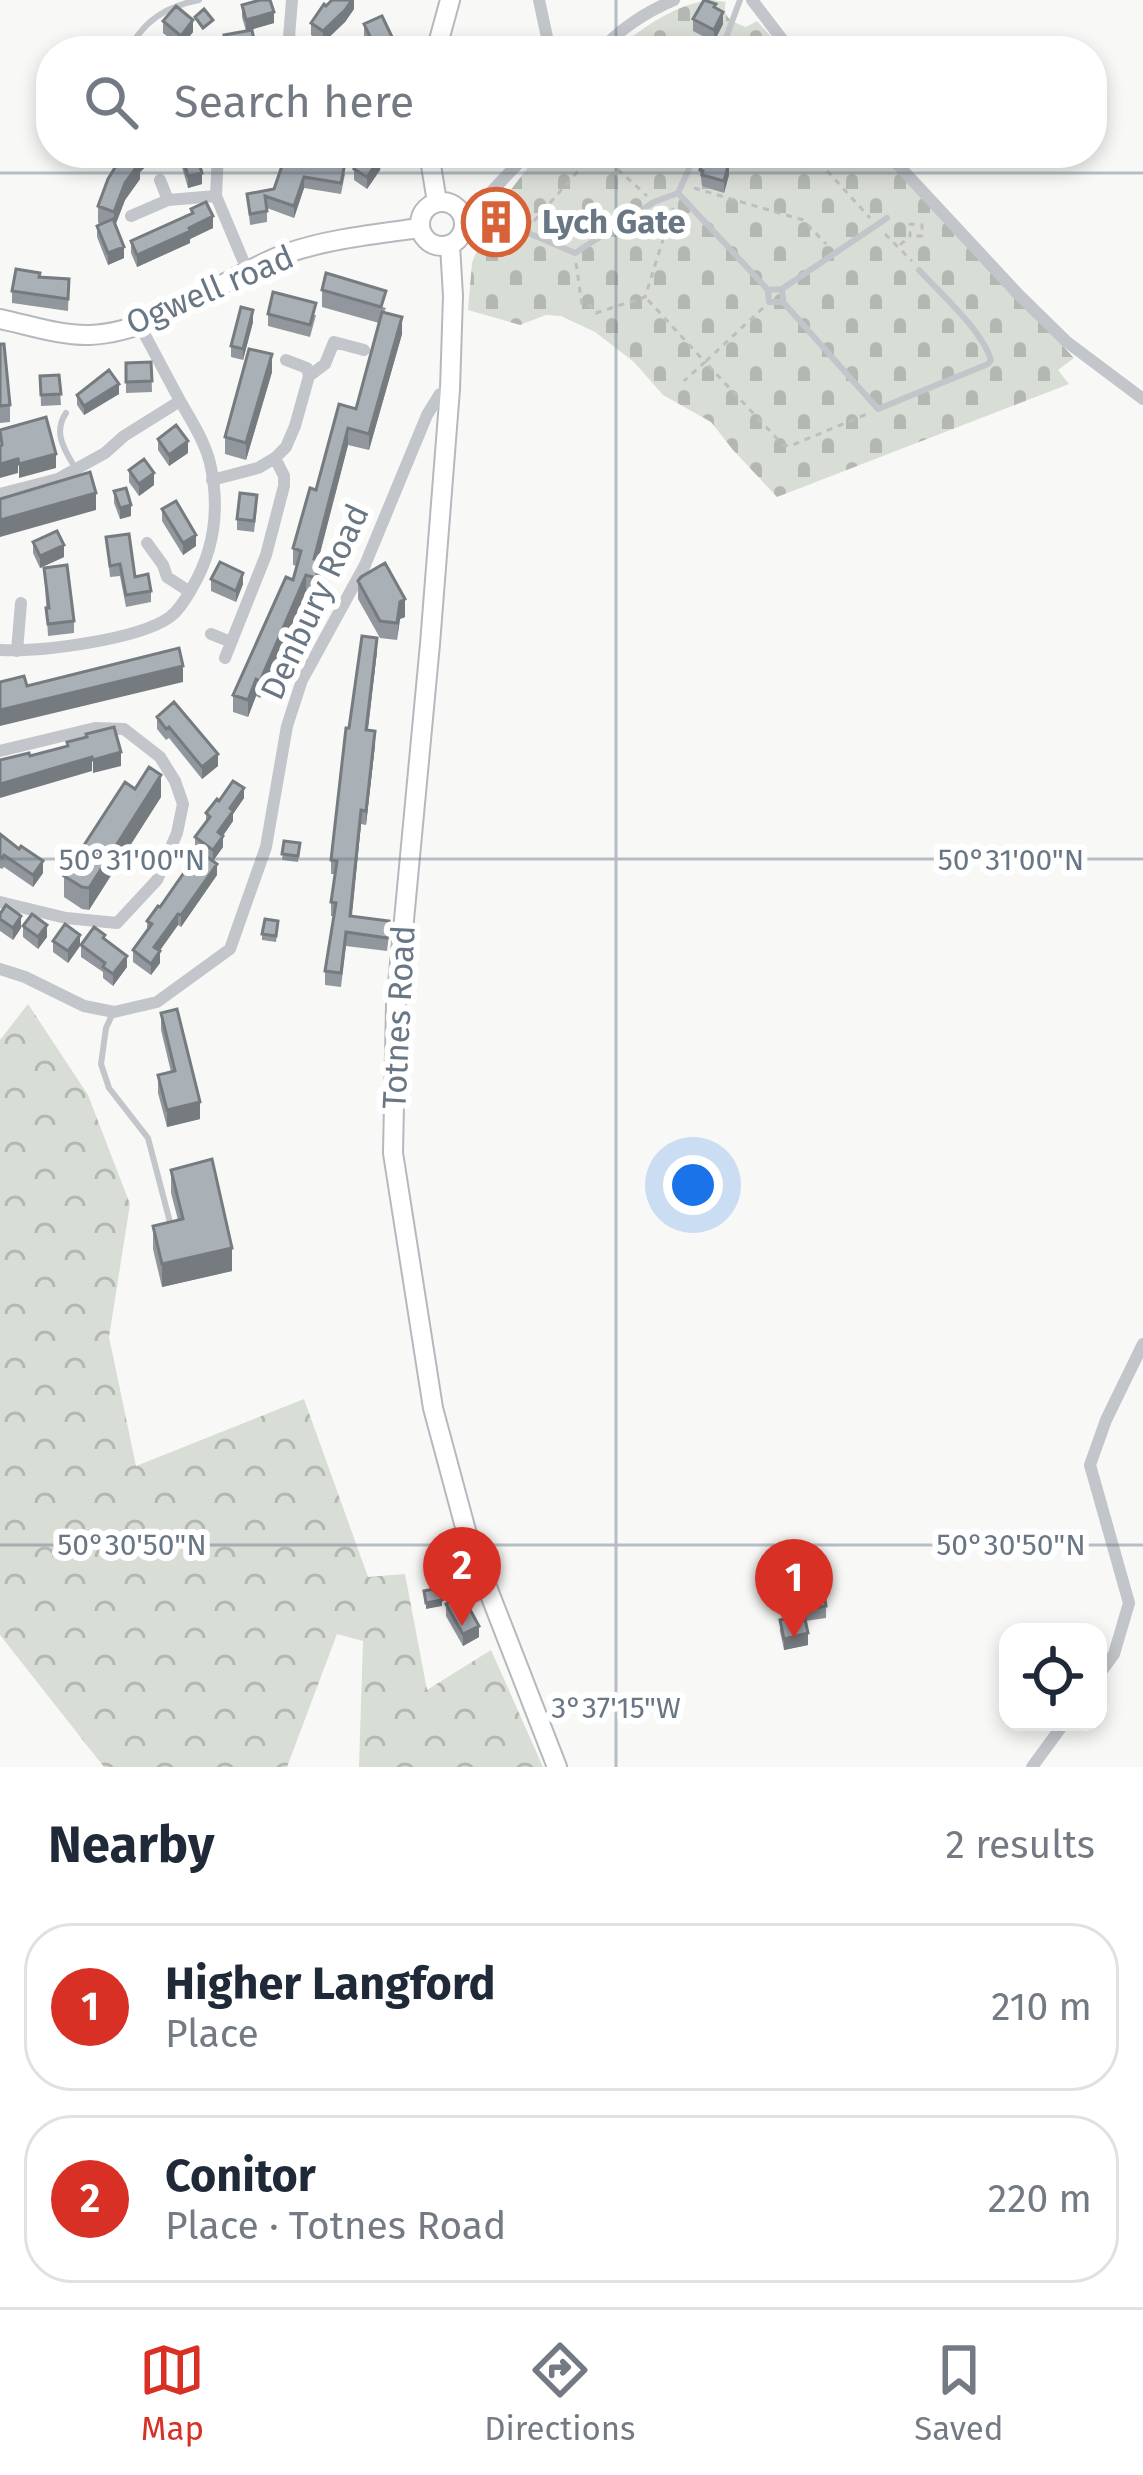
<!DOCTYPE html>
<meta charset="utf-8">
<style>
:root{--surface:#fff;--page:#f2f2f3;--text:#1f2937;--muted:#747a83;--line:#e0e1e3;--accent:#d93025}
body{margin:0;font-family:"Fira Sans",sans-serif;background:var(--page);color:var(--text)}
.controls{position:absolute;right:36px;bottom:36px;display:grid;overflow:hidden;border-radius:24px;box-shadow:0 6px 18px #0003}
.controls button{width:108px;height:108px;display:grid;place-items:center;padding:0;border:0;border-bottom:3px solid var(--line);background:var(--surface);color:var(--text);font:60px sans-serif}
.you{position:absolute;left:693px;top:1185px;width:42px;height:42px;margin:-30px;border:9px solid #fff;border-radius:50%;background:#1a73e8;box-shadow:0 0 0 18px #1a73e833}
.badge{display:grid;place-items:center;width:78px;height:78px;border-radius:50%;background:var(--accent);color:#fff;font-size:39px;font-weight:700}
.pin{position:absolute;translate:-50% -99px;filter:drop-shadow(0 3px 6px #0008)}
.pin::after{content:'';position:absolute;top:63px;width:42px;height:36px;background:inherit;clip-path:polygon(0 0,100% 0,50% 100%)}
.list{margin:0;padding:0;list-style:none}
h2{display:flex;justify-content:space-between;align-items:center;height:156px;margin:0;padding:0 48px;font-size:51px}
h2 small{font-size:39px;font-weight:400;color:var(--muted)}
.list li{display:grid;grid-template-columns:78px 1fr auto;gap:36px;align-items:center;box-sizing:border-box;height:168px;margin:0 24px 24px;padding:0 24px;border:3px solid var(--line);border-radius:48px}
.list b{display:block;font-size:45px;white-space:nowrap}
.list p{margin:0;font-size:39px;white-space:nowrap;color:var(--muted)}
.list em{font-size:39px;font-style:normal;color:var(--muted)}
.icon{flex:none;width:66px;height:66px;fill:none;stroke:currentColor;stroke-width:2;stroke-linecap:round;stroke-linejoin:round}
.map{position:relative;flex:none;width:1143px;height:1767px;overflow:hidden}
.search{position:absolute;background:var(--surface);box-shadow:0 6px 18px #0003;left:36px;right:36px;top:36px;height:132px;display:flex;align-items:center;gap:30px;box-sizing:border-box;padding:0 42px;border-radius:48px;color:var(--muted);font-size:45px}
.sheet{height:540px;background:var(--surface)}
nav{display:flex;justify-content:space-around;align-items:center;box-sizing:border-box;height:168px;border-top:3px solid var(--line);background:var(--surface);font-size:33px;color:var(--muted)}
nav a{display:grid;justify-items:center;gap:6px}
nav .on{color:var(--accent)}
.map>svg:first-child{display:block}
.forest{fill:url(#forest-crowns)}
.cemetery{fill:url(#cemetery-stones)}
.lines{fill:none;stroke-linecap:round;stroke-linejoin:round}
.secondary-casing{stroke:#b4b9bd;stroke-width:22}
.primary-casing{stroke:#b5b9bd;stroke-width:22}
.path{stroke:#bcbec1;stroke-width:3;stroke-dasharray:6 6;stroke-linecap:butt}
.lane{stroke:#c2c5c9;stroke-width:6}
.street{stroke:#c2c5c9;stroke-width:12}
.secondary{stroke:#fff;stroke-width:18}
.primary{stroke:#fff;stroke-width:18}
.wall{fill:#91979d}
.shaded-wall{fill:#767b7f}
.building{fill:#a9b0b6;stroke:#767b7f;stroke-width:3}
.ticks{fill:none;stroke:#697784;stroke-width:3;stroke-opacity:0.45}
.labels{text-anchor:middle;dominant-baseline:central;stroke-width:12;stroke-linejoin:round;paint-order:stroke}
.poi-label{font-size:33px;font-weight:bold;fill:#697784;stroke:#fff;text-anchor:start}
.street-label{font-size:33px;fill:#697784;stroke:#fff}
.ticks-label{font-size:30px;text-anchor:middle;fill:#697784;stroke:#fff;stroke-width:12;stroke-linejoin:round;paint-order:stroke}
</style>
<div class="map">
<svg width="1143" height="1767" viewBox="0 0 1143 1767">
<defs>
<pattern id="forest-crowns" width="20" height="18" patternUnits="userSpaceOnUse" patternTransform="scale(3)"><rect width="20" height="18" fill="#d8ddd5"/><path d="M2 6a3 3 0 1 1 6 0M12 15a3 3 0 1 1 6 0" fill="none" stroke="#b3b8b2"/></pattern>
<pattern id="cemetery-stones" width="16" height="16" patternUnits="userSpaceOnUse" patternTransform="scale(3)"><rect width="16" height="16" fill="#d8ddd5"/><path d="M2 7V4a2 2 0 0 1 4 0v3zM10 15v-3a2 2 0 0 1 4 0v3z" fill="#b3b8b2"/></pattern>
</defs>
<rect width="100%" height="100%" fill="#f8f8f6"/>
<path class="forest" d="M28,1004L88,1095L130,1204L109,1337L136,1466L304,1399L368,1577L405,1574L427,1690L491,1650L543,1767H359L363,1641L337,1634L287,1767H104L0,1635V1040Z"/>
<path class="cemetery" d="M712,0L726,2C721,18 733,22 746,27L757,21L784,51H613C642,29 675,3 712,0Z
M539,153H884L1074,358L1058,370L1069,384L777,497L733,450L711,422L663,395L634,362L595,332L561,316L546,315L520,325L468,310L472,263L490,217Z"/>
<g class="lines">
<g class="secondary-casing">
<path id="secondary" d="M0,319C29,325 61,336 90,335C159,332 222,278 285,254C327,239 376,234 420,228"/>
</g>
<g class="primary-casing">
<path id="primary" d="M436,51L450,0
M429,153L437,202
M420 224a22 22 0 1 1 44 0a22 22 0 1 1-44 0Z
M450,245L453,296L450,389L430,644L396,1005L393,1153L433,1408L468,1538L557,1767"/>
</g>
<path class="path" d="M600,153L647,196
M811,153L870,218
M694,188L803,220L826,244
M534,221L594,153
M885,234L912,261
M900,245L910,236V224L922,225V236H910
M576,263L582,305H590L596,313L645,297L673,208
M648,300L705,362L684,381
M763,308L705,362L783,445L790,446L867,414"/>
<path class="lane" d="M292,38L306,41L322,51
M129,51C142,21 167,6 199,0
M721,51L740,0
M693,153L689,169L678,193L768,290L769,302H783L782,289L768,290
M477,211L575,253L654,202L678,193
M782,289L887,218
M783,302L878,409L988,364L991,360C982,330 941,294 919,270
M66,413C53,432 64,449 74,466
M113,1013L106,1028L101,1064L109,1088L148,1138L171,1226"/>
<path class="street" d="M539,0L550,51
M752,0L791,51
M283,51L289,37L292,0
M600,51C621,28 646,12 674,0
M218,153L216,196L248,272
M887,153L1018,294L1067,342L1143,399
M160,180L168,200
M462,215L474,210L528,153
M131,216L168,200L216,196
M286,360L307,368L309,376
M275,458L286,447L295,426L309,376L325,364L334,342L364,350
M212,480L258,468L275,458L284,476V486L266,555L225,658
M0,494L58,479L105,453L124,436L180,401
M147,543L163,565L167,577L190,592
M211,634L231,642
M0,650C40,652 138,640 170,617C179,610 187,597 192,588C215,549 220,507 210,463C204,439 190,419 178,397C165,373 152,348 139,324
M17,651L21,603
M0,751L95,728L124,729L160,757L175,781L183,804L177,833L157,880L117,923L66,918L0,902
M0,969L25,977L84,1006L114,1012L157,1002L230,949L266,847L287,726L302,680L365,565L427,415L440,394L450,389
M1098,1676L1114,1654L1129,1603L1090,1465L1106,1420L1143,1344
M1032,1767L1065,1722"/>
<use href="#secondary" class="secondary"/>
<use href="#primary" class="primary"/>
</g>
<path class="wall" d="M354,0V9L345,22L323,43L311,35V23L326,6Z
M242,5L274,23L250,30L255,45V51H225L224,35L246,31L242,17Z
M716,8L723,24L714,42L693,31V19Z
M163,21L193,32L181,47L163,33Z
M364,24L394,51H371L364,36Z
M157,153V156L140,172V179L125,200L115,225L124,258L108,265L97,237V226L101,224L98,223V206Z
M178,153H196L202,184L188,188Z
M277,153H307L308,156L345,174L341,194L304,188L294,218L267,208V222L250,225L247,194L274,189L282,168Z
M364,153H382L380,170L367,189L354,180V169Z
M475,153H503V164L475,165Z
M700,170L729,175L724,193L702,186Z
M191,209L213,228L190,239V243L137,267L131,253V241L191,214Z
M69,279L68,311L12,303V291Z
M322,290L386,308L384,312L402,334L369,450L348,445L318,561L321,578L316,595L306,592L260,698L256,696L248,717L233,712V695L293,580L297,566L293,565V548L316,490L356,409L379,323L322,307Z
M268,314L316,315L310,337L268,326Z
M253,322L243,360L231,357V346Z
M0,344L10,405V422L0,423Z
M151,362L152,392L126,393V363Z
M272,372L246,460L225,454V437Z
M59,375L61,405L41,406L40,376Z
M119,394L84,415L77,405V395Z
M158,439L188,453L169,466L158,450Z
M129,470L154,485L139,496L129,482Z
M114,491L131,516L120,519L114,503Z
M257,507L254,532L237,530V519Z
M162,509L196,546L183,555L162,521Z
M106,537L135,577L151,591V602L126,607L120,576L110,577Z
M33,542L64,557L40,568L33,553Z
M44,568L74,621V633L48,636Z
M211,579L243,584L236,602L211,591Z
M358,581L405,617L400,619L397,640L380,638L358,599Z
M377,651L368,730L375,745L366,825L361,824L352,916L389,935L387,951L346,946L341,987L325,985V971L334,916H331V902L335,874H331V860L349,728Z
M157,717L218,766L202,779L169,738L166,740L157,729Z
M135,789L161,797L89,910L82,909L64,897V876Z
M244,798L233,814V821L223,836V847L213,861L195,847V837L206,822V813L219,801Z
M0,834L43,873L33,887L4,867L2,869L0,868Z
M284,841L300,843L298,862L282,860Z
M217,875L181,927L178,925L159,951L160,963L151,975L133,962V950L147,931V921L160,907Z
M0,914L21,928L13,940L0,931Z
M23,926L47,937L38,949L23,937Z
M278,927L276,942L262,940V934Z
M105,940L127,967L113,986L103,978V972L81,957V945Z
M53,941L80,946L68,963L53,952Z
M161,1013L200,1119L167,1127L158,1093V1075L171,1072L161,1030Z
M171,1170L232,1271L162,1287L153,1249V1226L178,1220L171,1193Z
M785,1592L826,1606V1618L805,1621L808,1645L784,1650L780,1631V1620L787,1618Z
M446,1604L479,1637L463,1646L446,1616Z"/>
<path class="shaded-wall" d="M352,0H354V9L345,22L323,43V31Z
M274,12V23L246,31V20Z
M723,12V24L714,42V30Z
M193,20V32L181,47V36Z
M394,41V51H376V49Z
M142,153H157V156L140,172V179L125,200L114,229V212L135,159Z
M381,153H382L380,170L367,189V177Z
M729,163V175L724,193V181Z
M202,173V184L188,188V176Z
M304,177V188L294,218V206Z
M213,216V228L190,239V243L137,267V255Z
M124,247V258L108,265V253Z
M253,310V322L243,360V349Z
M402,317V334L369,450V434Z
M272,354V372L246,460V443Z
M119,384V394L84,415V406Z
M348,428V445L314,576V559Z
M188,441V453L169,466V455Z
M56,454V468L19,478V464Z
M18,459V473L0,478V464Z
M154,473V485L139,496V484Z
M96,493V510L0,537V520Z
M131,505V516L120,519V508Z
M196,535V546L183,555V543Z
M64,545V557L40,568V556Z
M321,561V578L316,595V578Z
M243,573V584L236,602V591Z
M306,575V592L260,698V681Z
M405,599V617L400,619L397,640L400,602Z
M377,638V651L366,744V730Z
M183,666V682L0,726V710Z
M256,679V696L248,717V700Z
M375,731V745L366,825V811Z
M121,752V766L93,773V760Z
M218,754V766L202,779V767Z
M92,757V771L0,798V784Z
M161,775V797L89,910V888Z
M244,788V798L233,814V821L218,842V832Z
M361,810V824L350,929V916Z
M223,836V847L213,861V850Z
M43,861V873L33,887V875Z
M217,864V875L181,927V915Z
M178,914V925L154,959V947Z
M21,916V928L13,940V928Z
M47,925V937L38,949V937Z
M80,935V946L68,963V951Z
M160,951V963L151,975V964Z
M127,956V967L113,986V974Z
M200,1102V1119L167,1127V1110Z
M232,1248V1271L162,1287V1264Z
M442,1600V1606L426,1609V1603Z
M479,1626V1637L463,1646V1634Z
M808,1633V1645L784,1650V1639Z"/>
<path class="building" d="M260,0H270L274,12L246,20L242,5Z
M332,0H352L345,10L323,31L311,23L324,4L326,6Z
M704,0L716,4L714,7L723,12L714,30L693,19Z
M176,6L193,20L181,36L163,21Z
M204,9L213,20L203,28L195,17Z
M382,16L394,41L376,49L364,24Z
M252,30L255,45L227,50L224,35Z
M318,46H324L321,51H306Z
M124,153H142L135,159L140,162L125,183L114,212L98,206L108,179Z
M181,153H196L202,173L188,176Z
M281,153H307L308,156L345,163L341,183L304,177L294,206L265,196L267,211L250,214L247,194L274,189L283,163Z
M364,153H381L380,158L367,177L354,169Z
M704,156L729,163L724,181L702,175L703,171L700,170Z
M206,202L213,216L189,228L190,231L137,255L131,241L193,213L191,209Z
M113,219L124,247L108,253L97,226Z
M16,269L40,273L39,277L69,279L68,299L12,291Z
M326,273L386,291L381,307L322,290Z
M273,292L316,303L310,325L268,314Z
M241,307L253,310L243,349L231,346Z
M382,312L402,317L369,434L348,428L314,559L321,561L316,578L306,575L260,681L256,679L248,700L233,695L286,577L293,580L301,551L293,548L310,488L316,490L339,404L356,409Z
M0,344H4L10,405L0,406Z
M249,349L272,354L246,443L225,437Z
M151,362L152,381L126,382V363Z
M109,370L119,384L84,406L77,395Z
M59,375L61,394L41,395L40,376Z
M46,417L56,454L19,464L18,459L0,464V446L2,445L0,430Z
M176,425L188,441L169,455L158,439Z
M144,459L154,473L139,484L129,470Z
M90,472L96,493L0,520V499Z
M126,488L131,505L120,508L114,491Z
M240,493L257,495L254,521L237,519Z
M176,501L196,535L183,543L162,509Z
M57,531L64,545L40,556L33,542Z
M129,534L135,577L148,574L151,591L126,595L120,564L110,566L106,537Z
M220,562L243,573L236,591L211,579Z
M385,563L405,599L400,602L397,623L380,621L358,581L361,577Z
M67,565L74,621L48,624L46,608H49L44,568Z
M362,636L377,638L366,730L375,731L366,811L361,810L350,916L389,921L387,938L346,932L341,973L325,971L336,903L331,902L337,861L331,860L346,728H349Z
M179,648L183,666L0,710V682L24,676L27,686Z
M174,702L218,754L202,767L169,727L166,729L157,717Z
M114,727L121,752L93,760L92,757L0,784V760L29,753L30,756L68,746L67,742L87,737L86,734Z
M149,767L161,775L89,888L82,887L64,876L125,782L135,789Z
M233,781L244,788L230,808L233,811L218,832L223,836L213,850L195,837L210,817L206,813L217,799L219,801Z
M0,834L19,849L21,846L43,861L33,875L4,855L2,858L0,856Z
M284,841L300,843L298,856L282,854Z
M199,851L217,864L181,915L178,914L154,947L160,951L151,964L133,950L152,924L147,921L158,906L160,907Z
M6,905L21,916L13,928L0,919V914Z
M32,914L47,925L38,937L23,926Z
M265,919L278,921L276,936L262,934Z
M65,924L80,935L68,951L53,941Z
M94,927L105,935L103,938L127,956L113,974L103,967L105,963L81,945Z
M177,1009L200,1102L167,1110L158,1075L175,1071L161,1013Z
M212,1159L232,1248L162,1264L153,1226L183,1219L171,1170Z
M823,1586L826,1606L803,1610L808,1633L784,1639L780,1620L789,1618L785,1592Z
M439,1588L442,1600L426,1603L424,1591Z
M462,1595L479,1626L463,1634L446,1604Z"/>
<path class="ticks" d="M616,0V51M616,153V1767M0,173H1143M0,859H1143M0,1545H1143"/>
<defs>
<g id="building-ring" transform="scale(3.45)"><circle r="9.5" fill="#fff" stroke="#d76237" stroke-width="1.5"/><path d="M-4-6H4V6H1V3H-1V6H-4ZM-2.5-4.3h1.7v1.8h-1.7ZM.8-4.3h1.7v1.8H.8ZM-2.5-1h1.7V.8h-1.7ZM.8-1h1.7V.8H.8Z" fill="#d76237"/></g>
</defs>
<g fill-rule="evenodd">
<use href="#building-ring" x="496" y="222"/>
</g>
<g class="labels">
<g class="poi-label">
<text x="542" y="222">Lych Gate</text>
</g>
<g class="street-label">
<text transform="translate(210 290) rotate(-23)">Ogwell road</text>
<text transform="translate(315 602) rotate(-65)">Denbury Road</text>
<text transform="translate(399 1017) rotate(-87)">Totnes Road</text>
</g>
</g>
<g class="ticks-label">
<text x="132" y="870">50°31'00"N</text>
<text x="1011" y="870">50°31'00"N</text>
<text x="132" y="1555">50°30'50"N</text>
<text x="1011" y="1555">50°30'50"N</text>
<text x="616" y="1718">3°37'15"W</text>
</g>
</svg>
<div class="controls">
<button><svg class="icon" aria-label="locate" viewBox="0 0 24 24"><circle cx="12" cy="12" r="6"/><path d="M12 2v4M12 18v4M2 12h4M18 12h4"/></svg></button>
</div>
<div class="you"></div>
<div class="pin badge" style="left:794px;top:1638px">1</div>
<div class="pin badge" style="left:462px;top:1626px">2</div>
<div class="search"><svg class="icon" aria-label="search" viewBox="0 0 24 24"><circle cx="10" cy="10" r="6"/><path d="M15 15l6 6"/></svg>Search here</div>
</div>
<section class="sheet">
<h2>Nearby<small>2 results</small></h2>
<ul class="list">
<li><span class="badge">1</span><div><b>Higher Langford</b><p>Place</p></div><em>210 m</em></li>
<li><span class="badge">2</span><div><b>Conitor</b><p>Place · Totnes Road</p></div><em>220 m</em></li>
</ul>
</section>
<nav>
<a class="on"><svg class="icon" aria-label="map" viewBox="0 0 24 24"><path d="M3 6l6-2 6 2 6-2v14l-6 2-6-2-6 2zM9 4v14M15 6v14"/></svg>Map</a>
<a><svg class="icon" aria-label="directions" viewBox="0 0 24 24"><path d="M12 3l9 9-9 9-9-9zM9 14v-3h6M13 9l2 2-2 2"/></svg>Directions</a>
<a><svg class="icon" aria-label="saved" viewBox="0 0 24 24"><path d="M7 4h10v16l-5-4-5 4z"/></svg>Saved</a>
</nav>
